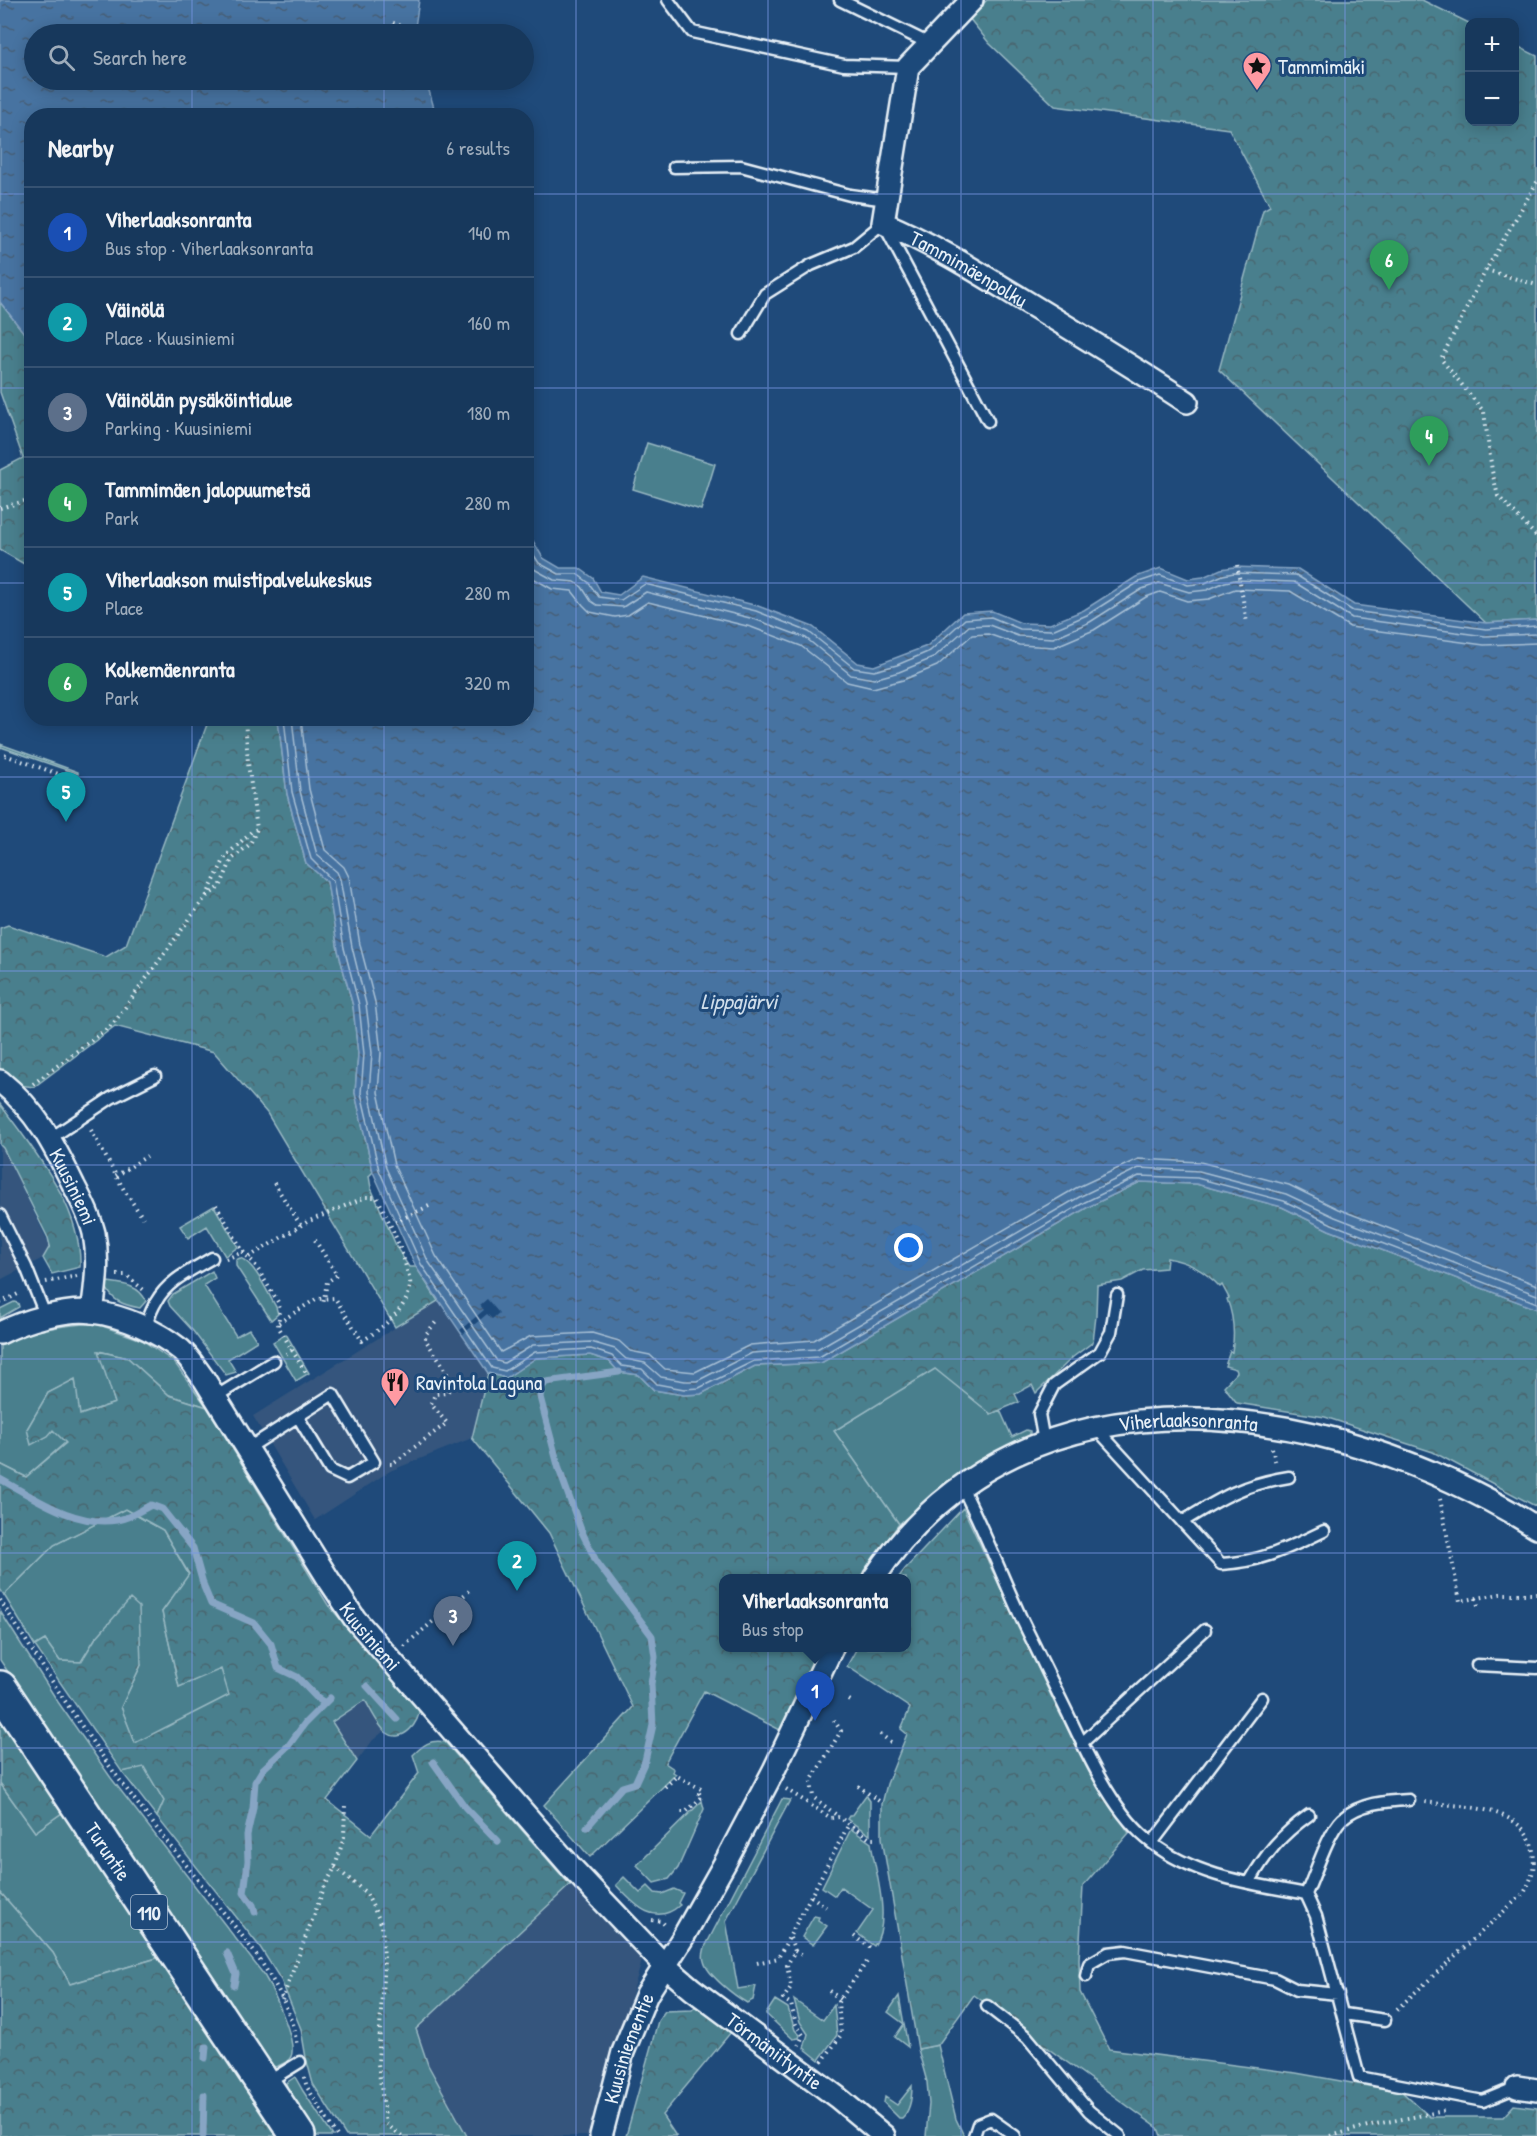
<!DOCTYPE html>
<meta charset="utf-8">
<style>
:root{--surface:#17385c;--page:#203f62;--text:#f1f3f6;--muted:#9eacbb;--line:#365272;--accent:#ff9aa2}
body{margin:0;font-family:"Patrick Hand",sans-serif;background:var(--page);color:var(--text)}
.controls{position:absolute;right:18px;top:18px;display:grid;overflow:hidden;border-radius:12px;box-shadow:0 3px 15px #0003}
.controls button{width:54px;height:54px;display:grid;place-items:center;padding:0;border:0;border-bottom:2px solid var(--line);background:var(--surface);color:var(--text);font:30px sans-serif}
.you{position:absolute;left:909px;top:1248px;width:21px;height:21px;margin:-15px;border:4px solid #fff;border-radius:50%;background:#1a73e8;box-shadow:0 0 0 9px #1a73e833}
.badge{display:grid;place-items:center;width:39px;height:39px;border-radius:50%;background:var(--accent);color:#fff;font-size:20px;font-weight:700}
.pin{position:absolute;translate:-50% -50px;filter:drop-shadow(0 2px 3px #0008)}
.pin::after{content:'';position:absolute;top:32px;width:21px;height:18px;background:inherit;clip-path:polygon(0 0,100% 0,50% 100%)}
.popup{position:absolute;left:719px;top:1574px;width:192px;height:78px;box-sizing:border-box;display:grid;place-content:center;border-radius:12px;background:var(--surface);filter:drop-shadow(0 2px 4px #0005);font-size:20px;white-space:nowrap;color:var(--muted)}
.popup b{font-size:22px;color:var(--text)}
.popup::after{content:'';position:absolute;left:50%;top:100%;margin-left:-12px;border:12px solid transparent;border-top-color:var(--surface)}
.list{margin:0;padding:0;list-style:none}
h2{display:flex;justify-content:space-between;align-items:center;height:78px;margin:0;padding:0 24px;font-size:26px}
h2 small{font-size:20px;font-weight:400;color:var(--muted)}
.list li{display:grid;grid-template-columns:39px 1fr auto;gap:18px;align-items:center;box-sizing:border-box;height:90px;padding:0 24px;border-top:2px solid var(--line)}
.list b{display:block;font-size:22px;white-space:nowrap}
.list p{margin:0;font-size:20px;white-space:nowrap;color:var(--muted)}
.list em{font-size:20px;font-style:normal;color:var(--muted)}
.icon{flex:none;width:33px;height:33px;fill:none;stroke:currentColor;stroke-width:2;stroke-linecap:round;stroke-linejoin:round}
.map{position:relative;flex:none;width:1537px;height:2136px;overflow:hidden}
.search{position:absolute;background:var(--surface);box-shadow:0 3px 15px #0003;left:24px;top:24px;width:510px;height:66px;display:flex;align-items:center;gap:15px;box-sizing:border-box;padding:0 21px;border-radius:33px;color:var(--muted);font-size:22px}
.panel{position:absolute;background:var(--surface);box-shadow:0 3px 15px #0003;left:24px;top:108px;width:510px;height:618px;border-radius:24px}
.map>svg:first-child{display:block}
.built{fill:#34557d}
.green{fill:#497f8d;stroke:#98b8c2;stroke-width:1.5}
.forest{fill:url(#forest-crowns);stroke:#98b8c2;stroke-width:1.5}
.water{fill:url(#water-ripples);stroke:#87a5c4;stroke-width:1.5}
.pier{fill:#1f4a7a}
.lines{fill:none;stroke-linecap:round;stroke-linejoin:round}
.shore{stroke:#a7bfd5;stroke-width:1.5}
.stream{stroke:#87a5c4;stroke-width:7}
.lane-casing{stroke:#e8f1f8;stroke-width:15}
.street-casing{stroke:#e8f1f8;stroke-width:26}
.primary-casing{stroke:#e8f1f8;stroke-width:38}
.path{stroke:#e8f1f8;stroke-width:4;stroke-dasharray:1.5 4.5;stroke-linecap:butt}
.lane{stroke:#1f4a7a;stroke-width:10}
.street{stroke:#1f4a7a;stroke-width:21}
.primary{stroke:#1f4a7a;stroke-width:33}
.grid{fill:none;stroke:#7897e6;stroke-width:1.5;stroke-opacity:0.55}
.labels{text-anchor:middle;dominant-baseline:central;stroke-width:6;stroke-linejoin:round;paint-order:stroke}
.shield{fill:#1f4a7a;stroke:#acbfd2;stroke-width:1.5}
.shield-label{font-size:20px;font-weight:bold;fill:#e8f1f8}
.poi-label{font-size:21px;fill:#e8f1f8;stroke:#1f4a7a;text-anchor:start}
.street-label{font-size:21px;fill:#e8f1f8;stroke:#1f4a7a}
.water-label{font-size:22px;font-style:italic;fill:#d0deeb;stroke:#1f4a7a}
</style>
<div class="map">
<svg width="1537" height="2136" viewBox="0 0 1537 2136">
<defs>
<pattern id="forest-crowns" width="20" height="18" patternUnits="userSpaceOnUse" patternTransform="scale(1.5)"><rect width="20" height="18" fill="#497f8d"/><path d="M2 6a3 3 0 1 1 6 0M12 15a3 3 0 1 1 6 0" fill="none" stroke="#48666f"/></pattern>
<pattern id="water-ripples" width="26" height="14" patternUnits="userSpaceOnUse" patternTransform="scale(1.5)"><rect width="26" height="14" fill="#4673a1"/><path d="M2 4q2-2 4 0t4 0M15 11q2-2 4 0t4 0" fill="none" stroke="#465e76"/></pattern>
</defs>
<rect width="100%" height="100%" fill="#1f4a7a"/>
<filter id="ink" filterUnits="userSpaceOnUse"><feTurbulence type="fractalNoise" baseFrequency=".0167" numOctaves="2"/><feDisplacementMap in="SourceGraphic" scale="12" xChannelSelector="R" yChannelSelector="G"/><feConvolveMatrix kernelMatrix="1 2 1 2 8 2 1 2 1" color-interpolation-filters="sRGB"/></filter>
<g filter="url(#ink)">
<path class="built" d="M0,1145L3,1148L50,1246L43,1258L0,1280Z
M438,1301L488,1373L472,1438L390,1471L315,1520L253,1416Z
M365,1700L384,1731L373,1740L357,1761L332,1722Z
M570,1885L642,1961L589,2136H467L428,2065L415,2029Z"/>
<path class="green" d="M647,443L715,464L701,510L633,489Z
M0,744L78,772V774L1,747L0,749Z
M214,1206L238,1247L225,1256L207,1226L188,1238L180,1226Z
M240,1258C255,1263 268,1294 276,1307L278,1314L271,1320L236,1266V1260Z
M212,1271L215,1278L204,1285L236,1336L249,1329L257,1341L228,1359L236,1372L226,1375L193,1331L170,1306L168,1301L173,1294Z
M107,1282C123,1284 139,1285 146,1301L140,1308C123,1305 111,1301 105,1284Z
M14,1302L18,1303L19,1307L0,1318V1309Z
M94,1323L142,1340L174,1362L207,1407L169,1395L128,1358L99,1351L115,1403L79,1415L75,1380L48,1393L27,1429H53L66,1442L26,1477L0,1464V1346C28,1329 62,1326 94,1323Z
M286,1334L309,1373L296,1381L273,1342Z
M935,1368L991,1414L1000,1410L1012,1437L1026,1430L1030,1431V1436L979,1463L948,1484L899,1524L834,1431Z
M125,1509L163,1530L189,1575L162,1612L179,1687L221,1668L230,1695L135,1744L121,1707L141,1665L95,1639L81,1662L60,1661L45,1640L35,1646L4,1595L54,1545Z
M0,1611L58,1702L111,1778L264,1975C273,1990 294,2035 292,2052C292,2060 281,2065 275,2067L270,2064L0,1660Z
M144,1766L164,1801L157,1817L122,1772Z
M0,1783L35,1832L66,1810L164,1956L70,1984L53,1953L0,1892Z
M866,1795L870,1801V1835L847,1819L849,1816H851Z
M782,1799L790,1800L726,1921L738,1989L756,1986L753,2000L747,2003C735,1996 707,1975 704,1961C702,1956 704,1952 705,1947Z
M702,1801L704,1809L678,1868L669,1879L654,1883L637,1865Z
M851,1829L871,1843C875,1871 892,1921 874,1946L857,1933L873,1910L841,1887L835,1896L822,1887Z
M624,1877L640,1893L648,1886L655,1893L662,1894L674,1889L683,1893L678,1903L680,1905C654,1928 634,1904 616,1885Z
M814,1916L819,1917L818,1920L827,1926L813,1945L802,1937Z
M899,1996L908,2047L895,2037L904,2024L888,2012Z
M775,2000L788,2008L795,2030L800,2035L799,2038L793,2039L766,2014Z
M794,2000L823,2020L834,2005L837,2035L819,2060L804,2048L808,2034L800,2022Z
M938,2045L956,2119L964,2136H926L929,2104L927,2082L918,2049Z
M295,2077L303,2091L333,2136H317L289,2094L286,2083Z
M912,2086C912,2097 911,2110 902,2118H899L884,2103L885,2097L897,2105Z"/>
<path class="forest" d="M987,0H1422L1469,23L1470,122H1514L1515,45L1537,56V620L1486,623L1219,370L1263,210L1270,206L1229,129L1055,106L989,43L969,18Z
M0,302L31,342V568L0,550V470L23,458L0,392Z
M209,719H278L287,794L306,863L327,881L338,950L353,1006L358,1054L355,1093L373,1172L369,1176L371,1188L398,1250L409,1267H416L438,1301L395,1327L267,1113L214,1052L115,1026L34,1087L12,1084L0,1074V928L8,925L106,957L126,945Z
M0,1104C34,1151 82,1206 80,1267L52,1274L43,1258L50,1246L48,1238L3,1148L0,1145Z
M1140,1182L1196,1184L1282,1207L1329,1230L1537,1309V1507L1433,1452L1325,1417L1237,1403L1224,1386L1237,1372L1236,1369L1225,1366L1230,1351L1232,1352C1235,1333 1234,1317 1227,1299L1229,1298L1222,1285L1220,1287C1204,1270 1189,1262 1167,1258L1166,1268L1143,1270L1122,1281L1097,1285L1096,1316L1093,1342L1073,1357L1036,1393L1032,1385L1015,1394L1019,1402L991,1414L935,1369L834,1431L899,1524L860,1578H724V1648H821L782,1731L704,1691L665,1763L674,1769L673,1772L676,1774L590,1857L544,1805L633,1707L549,1533L472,1438L488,1373L506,1378L536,1358L590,1355L609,1361L619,1372L639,1375L654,1390L684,1395L701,1394L755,1366L821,1363L1088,1207Z
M98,1351L128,1358L169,1395L207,1407L328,1605L419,1708C421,1722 402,1744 387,1733C378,1726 371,1710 365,1700L332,1722L357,1761L327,1800L371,1835L419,1773L413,1755C423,1745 430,1739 445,1742L570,1885L416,2029L428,2065L467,2136H346L313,2084L306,2058L301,2029L281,1980L260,1947L157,1817L164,1801L144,1767L122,1772L35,1646L45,1640L60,1661L81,1662L95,1639L130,1599L139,1607L141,1665L121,1707L135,1743L229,1695L221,1669L179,1687L162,1612L189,1574L163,1530L125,1509L54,1545L4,1595L0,1589V1464L26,1477L66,1443L53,1430L48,1436L31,1445L27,1429L48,1393L75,1379L80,1415L115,1403Z
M963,1508L1053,1700L1084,1761L1129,1833L1083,1886L1079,1959L1080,1992L1109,2049L1296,2073L1402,2092L1430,2117H1503L1514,2105L1537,2108V2136H1161L1158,2128L974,1995L938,2045L918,2049L882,1838V1804L887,1784L907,1734L901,1729L910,1708L847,1666L857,1648H906V1578H898L905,1569Z
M0,1710L66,1810L35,1832L0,1783Z
M0,1892L53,1953L70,1984L164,1956L281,2136H0Z
M696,2006L732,2031L662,2115L676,2136H626L658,2021L665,2011L692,2010Z"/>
<path class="water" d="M0,0H419L414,34H34V80H426L436,115L32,116L31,342L0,302Z
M527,531L543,558L560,568H579L593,578L601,592L619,595L643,577L758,606L813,627L858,663L874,666L927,646L963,613L992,611L1021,623L1050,624L1084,610L1136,577L1161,568L1188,579L1203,577L1221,569L1234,567L1298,569L1354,605L1486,623L1537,620V1309L1329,1230L1282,1207L1196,1184L1140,1182L1088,1207L821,1363L755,1366L701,1394L684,1395L654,1390L639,1375L619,1372L609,1361L590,1355L536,1358L506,1378L488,1373L416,1267L373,1172L355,1093L358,1054L353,1006L338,950L327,882L306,863L287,794L278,719L526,718Z"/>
<path class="pier" d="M487,1299L499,1313L492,1319L487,1314L463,1334L460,1330L484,1310L480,1305Z"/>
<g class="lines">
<path class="shore" d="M526,543L539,563L559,574H577L588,582L599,597L621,600L645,584L756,611L809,632L854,668L874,671L897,665L930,651L965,619L991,617L1020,629L1052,630L1087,615L1139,582L1160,575L1188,585L1205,583L1223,575L1234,573L1296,575L1353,611L1486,629L1537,626
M526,557L534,569L554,580L575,582L582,587L591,601L597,605L623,607L646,592L754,619L806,638L851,675L874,679L899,672L933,658L969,626L989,625L1018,636L1053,638L1090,622L1142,589L1159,583L1189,592L1207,590L1225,582L1235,580L1294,582L1352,618L1485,636L1537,634
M526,574L552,589L572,591L583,605L590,612L615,617L628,615L648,602L751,627L801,646L847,682L873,688L903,680L937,666L972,635L988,634L1019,645L1054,647L1094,630L1146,597L1160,592L1187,601L1209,599L1235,589L1290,591L1350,627L1484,645L1537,643
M284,718L292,792L311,859L333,881L344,948L359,1005L364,1054L361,1093L379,1170L421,1264L492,1368L505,1371L535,1352L591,1349L612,1356L622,1366L642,1369L657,1384L684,1389L699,1388L754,1361L819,1357L1085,1202L1139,1176L1197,1178L1284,1201L1332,1224L1537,1303
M292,718L300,791L317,855L337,872L340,879L352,947L366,1004L372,1053L369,1092L386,1168L428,1261L497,1361L504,1363L533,1345L591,1342L615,1349L626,1359L645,1363L661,1377L685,1381H697L752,1353L817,1349L1081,1196L1139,1168L1199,1171L1286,1194L1335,1217L1537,1295
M301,718L309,789L325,850L344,867L349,877L360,945L375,1002L381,1053L378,1092L394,1165L436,1256L501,1352L531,1336L592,1333L619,1341L630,1351L650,1355L665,1369L695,1372L750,1345L814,1340L1076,1188L1138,1159L1200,1162L1289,1185L1338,1209L1537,1285"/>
<path class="stream" d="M0,1479C35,1498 75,1527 117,1520C129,1519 141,1510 151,1505L162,1509L193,1548L204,1587L211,1604L254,1623L271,1644L278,1668L297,1677L317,1698L325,1703
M367,1686L397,1719
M433,1762L465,1807L498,1841
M587,1827L622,1787L635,1783L645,1761L653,1725L651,1684L655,1657L652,1636L596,1561L581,1530L559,1469L540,1397L542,1387L546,1382L619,1372
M255,1912L253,1905L244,1893L248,1861L247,1835L253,1808L255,1782L263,1769L289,1745L305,1723L330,1698
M227,1953L236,1974L234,1985
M205,2058L206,2047
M203,2136L204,2095"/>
<g class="lane-casing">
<path id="lane" d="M668,0L692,32L844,65L908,67
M840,0L930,44
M674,167L741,166L850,195L887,200
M741,334L765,294L811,265L854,247L883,223L988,421
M51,1138L111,1098L155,1076
M0,1215L26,1267L46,1317
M145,1328C148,1320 151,1310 156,1302C168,1280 192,1270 212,1258
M215,1397L274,1361
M1096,1428L1221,1564C1262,1562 1288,1548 1324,1531
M1044,1442L1039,1414L1054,1385L1100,1352L1111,1332L1117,1295
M247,1449L333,1394L374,1462L347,1478L330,1470L298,1417
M962,1487C984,1530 1002,1576 1022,1620C1037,1651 1053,1683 1068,1714C1088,1756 1114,1815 1152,1843C1196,1877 1254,1884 1306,1894L1316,1916L1359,2077L1483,2101L1517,2087
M1182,1522C1221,1498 1243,1484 1289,1477
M1477,1665L1537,1668
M1082,1743L1205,1630
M1152,1843L1262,1698
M1249,1883C1266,1853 1281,1835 1309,1815
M1306,1894C1315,1875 1328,1832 1342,1819C1359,1803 1387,1801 1409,1800
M1086,1976L1089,1964L1108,1953L1125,1951L1275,1979L1297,1990L1338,1994
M987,2006L1027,2037L1089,2111L1120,2136
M1344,2014L1385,2020
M266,2083L300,2062
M974,2136L978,2124L991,2119L1015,2136"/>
</g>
<g class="street-casing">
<g id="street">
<path id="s1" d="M972,0L908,67L883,223C931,243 976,271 1020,298C1076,332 1132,366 1187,402"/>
<path id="s2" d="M0,1081C37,1111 54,1145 74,1186C82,1201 90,1217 94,1233C99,1260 96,1285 92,1312"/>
<path id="s3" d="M0,1333C24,1321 66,1308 93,1312C124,1316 157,1331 181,1350C190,1358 197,1370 204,1379L329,1580L355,1619L572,1868L665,1966L692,1989L837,2097L884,2136"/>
<path id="s4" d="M874,1578C1027,1348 1335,1400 1537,1528"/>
<path d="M1517,2087L1537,2090"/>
<path id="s5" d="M601,2136L623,2052L647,1994L682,1939L726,1861L774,1770L832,1648"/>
</g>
</g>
<g class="primary-casing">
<g id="primary">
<path id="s6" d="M0,1688L298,2136"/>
</g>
</g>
<path class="path" d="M393,23L425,34
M1537,182L1486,270L1441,359L1484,412L1492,471L1498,496L1537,537
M1486,270L1537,285
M0,508L32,499
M1237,565L1247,623
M5,755L75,780
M207,896L220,887L232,859L250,844L257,829
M33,1084L113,1024L207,895L226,856L251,832L257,829L248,763L245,718
M91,1130L124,1190L143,1218
M116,1176L147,1156
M274,1183L301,1226
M216,1205L244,1253
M395,1222L429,1206
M315,1240L337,1275L327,1282L323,1305
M249,1257L307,1222L366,1197H377C389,1222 401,1245 407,1271C408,1275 411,1281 410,1285C409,1308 380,1330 362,1341L335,1298L316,1299L278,1323
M226,1259L243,1252L254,1263L278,1302L280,1309L278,1326L292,1350L286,1354
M117,1275H126L146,1292
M46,1282L77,1276
M0,1303L20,1293
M292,1350L306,1373
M1272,1448L1276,1464
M390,1464H392L447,1423L431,1404L435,1394L446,1393L450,1389C450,1369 434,1354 425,1339L426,1334L436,1322
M1440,1499L1460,1601L1500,1594H1537
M1476,1598L1479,1609
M0,1600C38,1659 75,1719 116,1775C147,1817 180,1857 212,1898C246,1941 289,1989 297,2046
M404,1646L469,1591
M849,1700L854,1703
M834,1720L841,1731L811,1781L813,1797L839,1817
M880,1734L892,1743
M858,1786L879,1801
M665,1787L677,1776L701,1789L699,1793L702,1797L686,1812H679
M786,1789L831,1818L839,1817L870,1839H878
M335,1867L366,1893L382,1925L384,1960L378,2064L386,2124L402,2136
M811,1896L826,1907
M652,1920L661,1921L666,1926
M854,1936L872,1949
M790,1938L795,1951L787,1965L791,1987L783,1999L791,2004L796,2024L803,2035L799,2045
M795,1951L805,1957
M757,1963L778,1958L849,1824
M829,1991L843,2001
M282,2000L324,1888L335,1867L344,1837L345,1805
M1397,2009L1524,1893C1534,1875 1537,1860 1530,1840C1514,1805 1459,1807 1425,1802
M822,2062L841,2035L838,2002L869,1959
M304,2077L307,2087L337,2136
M1331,2136L1371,2125L1444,2111"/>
<use href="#lane" class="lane"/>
<use href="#street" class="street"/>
<use href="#primary" class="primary"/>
</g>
</g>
<path class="grid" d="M192,0V34M384,0V34M576,0V2136M768,0V2136M961,0V2136M1153,0V2136M1345,0V2136M192,80V116M384,80V116M0,194H32M526,194H1537M0,388H32M526,388H1537M0,583H32M526,583H1537M192,718V2136M384,718V2136M0,777H1537M0,971H1537M0,1165H1537M0,1359H1537M0,1553H1537M0,1748H1537M0,1942H1537"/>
<defs>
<g id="sight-pin" transform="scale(1.5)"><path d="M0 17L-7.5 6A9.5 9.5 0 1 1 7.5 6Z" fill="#ff9aa2" stroke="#1f4a7a"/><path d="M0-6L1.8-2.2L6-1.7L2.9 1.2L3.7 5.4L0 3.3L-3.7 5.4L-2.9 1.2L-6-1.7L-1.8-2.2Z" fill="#111"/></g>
<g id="restaurant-pin" transform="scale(1.5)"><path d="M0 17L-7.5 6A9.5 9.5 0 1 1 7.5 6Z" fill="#ff9aa2" stroke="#1f4a7a"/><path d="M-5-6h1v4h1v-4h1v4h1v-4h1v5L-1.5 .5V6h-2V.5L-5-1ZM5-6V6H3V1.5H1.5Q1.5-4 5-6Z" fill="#111"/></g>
</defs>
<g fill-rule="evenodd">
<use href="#sight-pin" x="1257" y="66"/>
<use href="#restaurant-pin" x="395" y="1382"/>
</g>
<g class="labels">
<rect class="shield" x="131" y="1895" width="36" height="34" rx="4.5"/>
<g class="shield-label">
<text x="149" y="1912">110</text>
</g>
<g class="poi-label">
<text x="1278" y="66">Tammimäki</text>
<text x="416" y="1382">Ravintola Laguna</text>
</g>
<g class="street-label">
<text stroke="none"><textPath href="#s1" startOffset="348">Tammimäenpolku</textPath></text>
<text stroke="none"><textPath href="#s2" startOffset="130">Kuusiniemi</textPath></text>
<text stroke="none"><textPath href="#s4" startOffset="368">Viherlaaksonranta</textPath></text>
<text stroke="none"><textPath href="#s3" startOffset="537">Kuusiniemi</textPath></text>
<text stroke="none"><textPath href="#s6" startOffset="196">Turuntie</textPath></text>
<text stroke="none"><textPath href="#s5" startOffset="92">Kuusiniementie</textPath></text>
<text stroke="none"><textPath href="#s3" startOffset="1118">Törmäniityntie</textPath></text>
</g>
<g class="water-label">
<text x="739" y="1001">Lippajärvi</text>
</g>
</g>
</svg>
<div class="controls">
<button>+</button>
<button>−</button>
</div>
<div class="you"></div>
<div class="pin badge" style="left:815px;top:1721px;background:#1a4fb4">1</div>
<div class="popup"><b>Viherlaaksonranta</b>Bus stop</div>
<div class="pin badge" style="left:517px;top:1591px;background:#0f9aa8">2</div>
<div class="pin badge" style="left:453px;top:1646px;background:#5c6f8a">3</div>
<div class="pin badge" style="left:1429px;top:466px;background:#2e9e5b">4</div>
<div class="pin badge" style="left:66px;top:822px;background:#0f9aa8">5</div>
<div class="pin badge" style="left:1389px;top:290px;background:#2e9e5b">6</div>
<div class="search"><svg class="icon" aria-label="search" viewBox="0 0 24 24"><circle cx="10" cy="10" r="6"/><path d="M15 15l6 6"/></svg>Search here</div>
<section class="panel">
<h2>Nearby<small>6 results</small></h2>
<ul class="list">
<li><span class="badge" style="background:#1a4fb4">1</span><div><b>Viherlaaksonranta</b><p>Bus stop · Viherlaaksonranta</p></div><em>140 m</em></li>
<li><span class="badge" style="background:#0f9aa8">2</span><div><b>Väinölä</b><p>Place · Kuusiniemi</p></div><em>160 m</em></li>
<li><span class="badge" style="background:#5c6f8a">3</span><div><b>Väinölän pysäköintialue</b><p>Parking · Kuusiniemi</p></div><em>180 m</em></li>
<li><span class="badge" style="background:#2e9e5b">4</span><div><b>Tammimäen jalopuumetsä</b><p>Park</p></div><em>280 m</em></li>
<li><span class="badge" style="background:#0f9aa8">5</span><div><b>Viherlaakson muistipalvelukeskus</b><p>Place</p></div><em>280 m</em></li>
<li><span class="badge" style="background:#2e9e5b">6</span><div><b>Kolkemäenranta</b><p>Park</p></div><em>320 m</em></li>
</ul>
</section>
</div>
